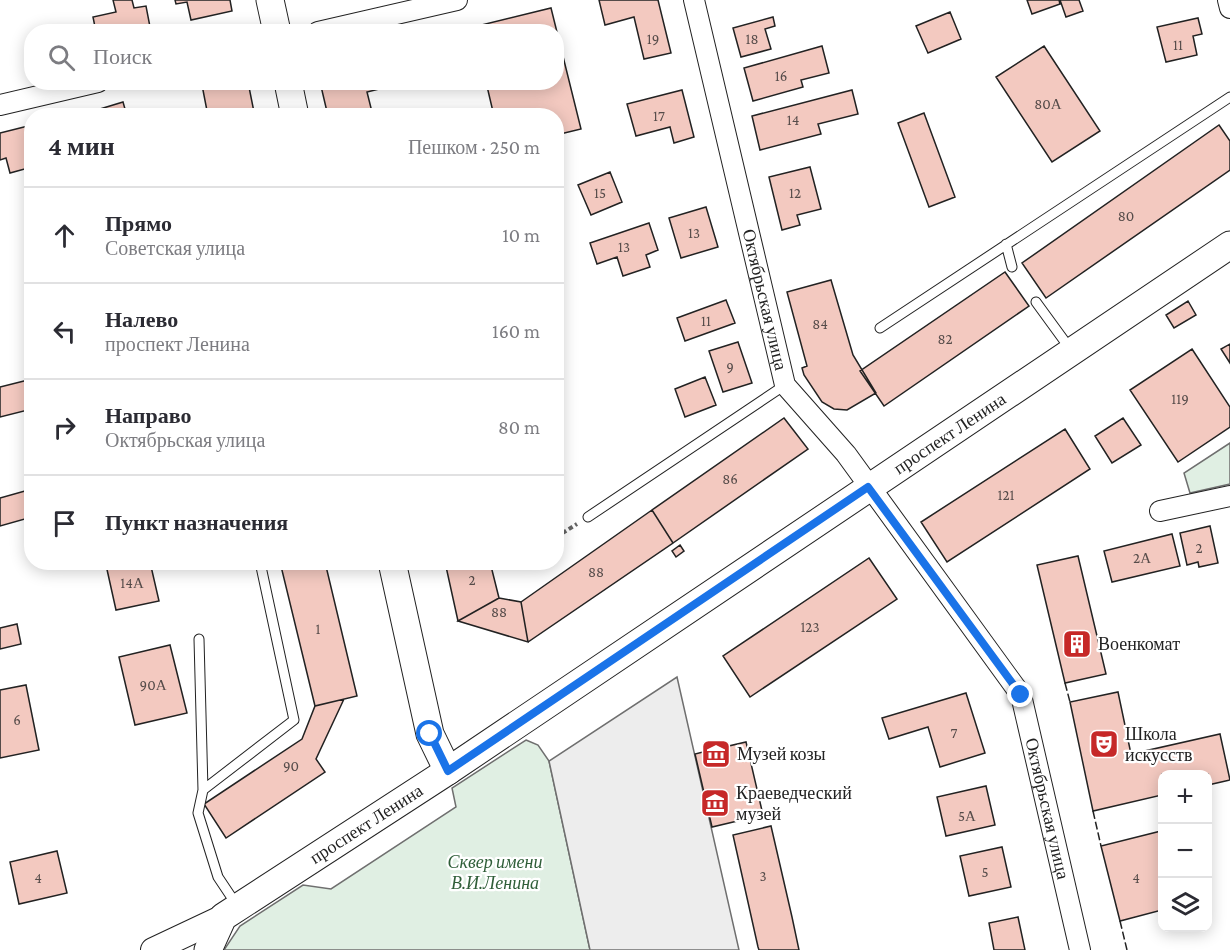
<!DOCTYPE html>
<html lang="ru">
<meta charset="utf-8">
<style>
:root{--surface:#fff;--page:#f2f2f3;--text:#2b2b33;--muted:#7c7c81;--line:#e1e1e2}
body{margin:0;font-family:"Crimson Pro",serif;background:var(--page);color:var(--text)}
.controls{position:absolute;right:18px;bottom:18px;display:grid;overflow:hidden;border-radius:12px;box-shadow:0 3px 15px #0003}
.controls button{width:54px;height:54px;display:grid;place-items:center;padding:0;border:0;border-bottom:2px solid var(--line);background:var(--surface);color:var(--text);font:30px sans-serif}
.stop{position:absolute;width:18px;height:18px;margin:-14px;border:4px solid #1a73e8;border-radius:50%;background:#fff}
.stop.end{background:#1a73e8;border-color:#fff;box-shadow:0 2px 6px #0008}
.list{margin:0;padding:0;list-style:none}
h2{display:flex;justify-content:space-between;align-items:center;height:78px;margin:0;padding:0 24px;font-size:26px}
h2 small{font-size:20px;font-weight:400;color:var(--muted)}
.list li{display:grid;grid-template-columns:39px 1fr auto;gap:18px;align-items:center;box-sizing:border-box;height:96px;padding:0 24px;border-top:2px solid var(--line)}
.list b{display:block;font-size:22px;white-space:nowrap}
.list p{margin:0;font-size:20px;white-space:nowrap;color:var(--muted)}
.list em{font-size:20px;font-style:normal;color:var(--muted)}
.icon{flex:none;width:33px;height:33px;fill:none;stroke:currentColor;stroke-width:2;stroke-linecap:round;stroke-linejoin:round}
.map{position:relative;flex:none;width:1230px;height:950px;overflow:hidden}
.search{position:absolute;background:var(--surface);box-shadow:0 3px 15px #0003;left:24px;top:24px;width:540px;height:66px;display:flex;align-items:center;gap:15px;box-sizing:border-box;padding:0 21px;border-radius:24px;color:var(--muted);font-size:22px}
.panel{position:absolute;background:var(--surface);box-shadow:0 3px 15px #0003;left:24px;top:108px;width:540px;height:462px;border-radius:24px}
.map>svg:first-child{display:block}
.green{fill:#e0efe3;stroke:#6f6f6f;stroke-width:1.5}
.parking{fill:#ededed;stroke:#6f6f6f;stroke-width:1.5}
.building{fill:#f3c9c0;stroke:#222;stroke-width:1.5}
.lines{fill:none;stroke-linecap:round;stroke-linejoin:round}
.service-casing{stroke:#222;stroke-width:11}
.minor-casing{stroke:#222;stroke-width:22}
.tertiary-casing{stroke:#222;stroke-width:26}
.secondary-casing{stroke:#222;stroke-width:29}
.path{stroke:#646464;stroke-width:4;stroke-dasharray:4.5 3;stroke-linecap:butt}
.service{stroke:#fff;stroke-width:9}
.minor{stroke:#fff;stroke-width:20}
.tertiary{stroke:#fff;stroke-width:24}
.secondary{stroke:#fff;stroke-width:27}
.fence{stroke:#222;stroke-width:1.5;stroke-dasharray:8 3;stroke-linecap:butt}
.route{stroke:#1a73e8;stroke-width:8}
.labels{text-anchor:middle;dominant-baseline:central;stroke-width:4.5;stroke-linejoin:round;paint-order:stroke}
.number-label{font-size:15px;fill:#564c4a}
.street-label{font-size:18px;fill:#222;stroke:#fff}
.poi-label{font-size:18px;fill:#222;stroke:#fff;text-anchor:start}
.park-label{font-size:18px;font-style:italic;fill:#2f5e38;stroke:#fff}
</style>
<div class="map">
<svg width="1230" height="950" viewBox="0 0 1230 950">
<rect width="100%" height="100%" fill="#fff"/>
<path class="green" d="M1230,443V484L1190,493L1184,473Z
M526,740L538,745L549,761L590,950H224L240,926L303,885L331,889L456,807L452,788Z"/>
<path class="parking" d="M677,677L739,950H590L549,761Z"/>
<path class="building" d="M113,0H132L134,8L146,6L151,32H96L93,17L116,12Z
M175,0H230L232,11L191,20L187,2L176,4Z
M599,0H658L671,53L644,59L634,17L605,25Z
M1027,0H1059L1060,4L1032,14Z
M1060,0H1079L1083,11L1066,17Z
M551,8L581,129L556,135V116H494L486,82H556V32H453Z
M950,12L961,39L928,53L916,26Z
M773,17L775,26L765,29L771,49L741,57L733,28Z
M1198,18L1202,34L1193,36L1197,55L1166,62L1157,27Z
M822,46L829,73L801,80L803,87L753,101L744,68Z
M1044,46L1100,131L1052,162L996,77Z
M213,82H248L254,112L237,116H208L202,85Z
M320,82H407L367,92L373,116H328Z
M682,90L694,137L674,143L670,127L636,136L627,104Z
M852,90L858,114L818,124L821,134L760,150L752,116Z
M123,102L127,116H77Z
M924,113L955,197L929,207L898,123Z
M32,125V167L10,173L6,158L0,160V133Z
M1219,125L1230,141V170L1046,298L1022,263Z
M810,167L821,209L797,215L800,225L782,230L769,177Z
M610,172L622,202L591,215L578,185Z
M706,207L718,247L681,258L669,218Z
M649,223L658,250L646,255L650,267L623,276L617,257L597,264L590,243Z
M1005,272L1029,306L884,406L860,371Z
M831,280L853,355L876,393L847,410L834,409L822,402L804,375L802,368L807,366L787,292Z
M726,300L735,323L685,341L677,318Z
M1188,301L1196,315L1174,328L1166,315Z
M738,342L752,383L723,392L709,351Z
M1230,344V363L1221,349Z
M1192,349L1230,407V427L1178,462L1130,390Z
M705,377L716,405L685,417L675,389Z
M32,379V409L0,417V387Z
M784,418L808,449L673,543L652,510Z
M1123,418L1141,445L1112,463L1095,436Z
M1065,429L1090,469L947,562L921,522Z
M32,489V517L0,526V498Z
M652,510L673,543L528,642L521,602Z
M1210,526L1218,563L1199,567L1198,562L1187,565L1180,533Z
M1172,534L1180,566L1112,582L1104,551Z
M680,545L684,551L676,557L672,551Z
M1078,556L1106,674L1065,683L1037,565Z
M869,558L897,599L750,697L723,656Z
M118,562H150L159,601L116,610L106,565Z
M280,562H325L357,696L315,706Z
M445,562H490L499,598L458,621Z
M499,598L521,602L528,642L458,621Z
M17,624L21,644L0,649V628Z
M170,645L187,713L135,725L119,657Z
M26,685L39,750L0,758V690Z
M1118,692L1131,754L1220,734L1230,780L1208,785V774H1162V795L1093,811L1070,702Z
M966,693L985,753L940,767L928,727L889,739L882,718Z
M344,699L316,759L325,772L226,838L204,804L302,739L315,706Z
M714,742H718L720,748L746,742L763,815L712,827L695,754L711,750L709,744Z
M986,786L995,825L946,836L937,797Z
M771,826L792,917L799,950H759L758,947L733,835Z
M1161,831L1162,910L1120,921L1101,846Z
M1002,847L1011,887L969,896L960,856Z
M57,851L67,893L19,904L10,862Z
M1018,917L1025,950H994L989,923Z"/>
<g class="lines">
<g class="service-casing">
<path id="service" d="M1006,244L1012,267
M1036,302L1071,350
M880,328L1230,97
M588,517L785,385
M199,639L203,790
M236,904L218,877L198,813L203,790L294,720L260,562"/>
</g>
<g class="minor-casing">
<g id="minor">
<path id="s1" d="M694,0L785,385L846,454L1021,695L1080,950"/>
<path d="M1228,0L1230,8"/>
<path d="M318,32L457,0"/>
<path d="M0,105L98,82"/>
<path d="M1160,511L1230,496"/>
</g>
</g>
<g class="tertiary-casing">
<path id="tertiary" d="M153,950L223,917"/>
</g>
<g class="secondary-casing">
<g id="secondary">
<path d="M270,0L277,32"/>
<path d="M288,82L295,116"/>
<path d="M392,562L430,734L448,771"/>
<path id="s2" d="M208,950L223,917L448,771L1230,245"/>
</g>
</g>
<path class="path" d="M556,537L577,524"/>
<use href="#service" class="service"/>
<use href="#minor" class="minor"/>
<use href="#tertiary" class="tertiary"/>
<use href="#secondary" class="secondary"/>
<path class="fence" d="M1065,683L1070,702
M1093,811L1101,846
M1120,921L1127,950"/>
</g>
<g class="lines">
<path class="route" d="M430,734L448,771L868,487L1021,695"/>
</g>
<defs>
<g id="building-square" transform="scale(1.5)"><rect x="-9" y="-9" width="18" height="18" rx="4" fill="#c62828" stroke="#fff"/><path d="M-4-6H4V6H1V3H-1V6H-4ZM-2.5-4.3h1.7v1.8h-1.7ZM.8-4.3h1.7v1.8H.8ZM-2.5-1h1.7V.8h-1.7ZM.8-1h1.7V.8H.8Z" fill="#fff"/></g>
<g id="theatre-square" transform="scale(1.5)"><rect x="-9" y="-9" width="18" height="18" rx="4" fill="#c62828" stroke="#fff"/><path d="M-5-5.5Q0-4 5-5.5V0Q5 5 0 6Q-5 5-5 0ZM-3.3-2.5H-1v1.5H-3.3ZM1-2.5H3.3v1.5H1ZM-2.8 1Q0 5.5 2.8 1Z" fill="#fff"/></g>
<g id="museum-square" transform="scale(1.5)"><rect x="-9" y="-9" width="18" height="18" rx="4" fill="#c62828" stroke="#fff"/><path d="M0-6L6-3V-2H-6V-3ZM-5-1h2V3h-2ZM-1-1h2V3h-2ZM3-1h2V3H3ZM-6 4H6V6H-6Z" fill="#fff"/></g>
</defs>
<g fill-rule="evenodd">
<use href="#building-square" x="1077" y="644"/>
<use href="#theatre-square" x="1104" y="744"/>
<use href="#museum-square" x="716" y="754"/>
<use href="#museum-square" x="715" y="803"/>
</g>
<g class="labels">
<g class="number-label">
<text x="653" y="39">19</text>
<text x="752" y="39">18</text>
<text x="1178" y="45">11</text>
<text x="781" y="76">16</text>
<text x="1048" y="104">80А</text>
<text x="659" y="116">17</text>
<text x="793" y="120">14</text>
<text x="600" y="193">15</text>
<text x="795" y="193">12</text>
<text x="1126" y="216">80</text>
<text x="694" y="233">13</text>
<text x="624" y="247">13</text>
<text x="706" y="321">11</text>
<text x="820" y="324">84</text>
<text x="945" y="339">82</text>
<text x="730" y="367">9</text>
<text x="1180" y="399">119</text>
<text x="730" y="479">86</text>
<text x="1006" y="495">121</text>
<text x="1199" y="548">2</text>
<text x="1142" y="558">2А</text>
<text x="596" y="572">88</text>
<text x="472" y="580">2</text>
<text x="132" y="583">14А</text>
<text x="499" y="612">88</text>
<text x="810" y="627">123</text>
<text x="318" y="629">1</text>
<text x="153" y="685">90А</text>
<text x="17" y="720">6</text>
<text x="954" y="733">7</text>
<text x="291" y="766">90</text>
<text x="967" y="816">5А</text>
<text x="985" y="872">5</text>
<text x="763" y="876">3</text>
<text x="38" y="878">4</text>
<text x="1136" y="878">4</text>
</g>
<g class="street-label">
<text stroke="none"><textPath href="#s1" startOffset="308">Октябрьская улица</textPath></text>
<text stroke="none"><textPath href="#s2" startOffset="909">проспект Ленина</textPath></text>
<text stroke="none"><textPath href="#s1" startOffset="902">Октябрьская улица</textPath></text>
<text stroke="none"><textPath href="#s2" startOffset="207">проспект Ленина</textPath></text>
</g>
<g class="poi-label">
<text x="1098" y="644">Военкомат</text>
<text x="1125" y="734">Школа<tspan x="1125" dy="21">искусств</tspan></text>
<text x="737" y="754">Музей козы</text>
<text x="736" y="793">Краеведческий<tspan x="736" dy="21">музей</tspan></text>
</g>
<g class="park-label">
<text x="495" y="862">Сквер имени<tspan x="495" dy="21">В.И.Ленина</tspan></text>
</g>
</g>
</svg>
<div class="controls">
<button>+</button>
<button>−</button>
<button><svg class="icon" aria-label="layers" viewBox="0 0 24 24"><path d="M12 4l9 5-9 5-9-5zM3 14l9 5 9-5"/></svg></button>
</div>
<div class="stop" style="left:430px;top:734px"></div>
<div class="stop end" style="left:1021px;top:695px"></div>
<div class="search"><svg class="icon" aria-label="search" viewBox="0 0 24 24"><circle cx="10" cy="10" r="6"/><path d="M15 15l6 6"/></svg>Поиск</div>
<section class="panel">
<h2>4 мин<small>Пешком · 250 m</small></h2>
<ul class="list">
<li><svg class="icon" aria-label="ahead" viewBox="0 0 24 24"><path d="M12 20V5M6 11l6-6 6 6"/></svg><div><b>Прямо</b><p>Советская улица</p></div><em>10 m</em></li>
<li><svg class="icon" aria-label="left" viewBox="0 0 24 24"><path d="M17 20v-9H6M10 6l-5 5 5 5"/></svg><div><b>Налево</b><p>проспект Ленина</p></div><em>160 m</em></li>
<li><svg class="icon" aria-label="right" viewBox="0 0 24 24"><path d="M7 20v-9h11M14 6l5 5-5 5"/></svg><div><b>Направо</b><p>Октябрьская улица</p></div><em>80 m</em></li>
<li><svg class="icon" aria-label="arrive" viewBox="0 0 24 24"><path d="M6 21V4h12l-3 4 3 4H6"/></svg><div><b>Пункт назначения</b></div></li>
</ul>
</section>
</div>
